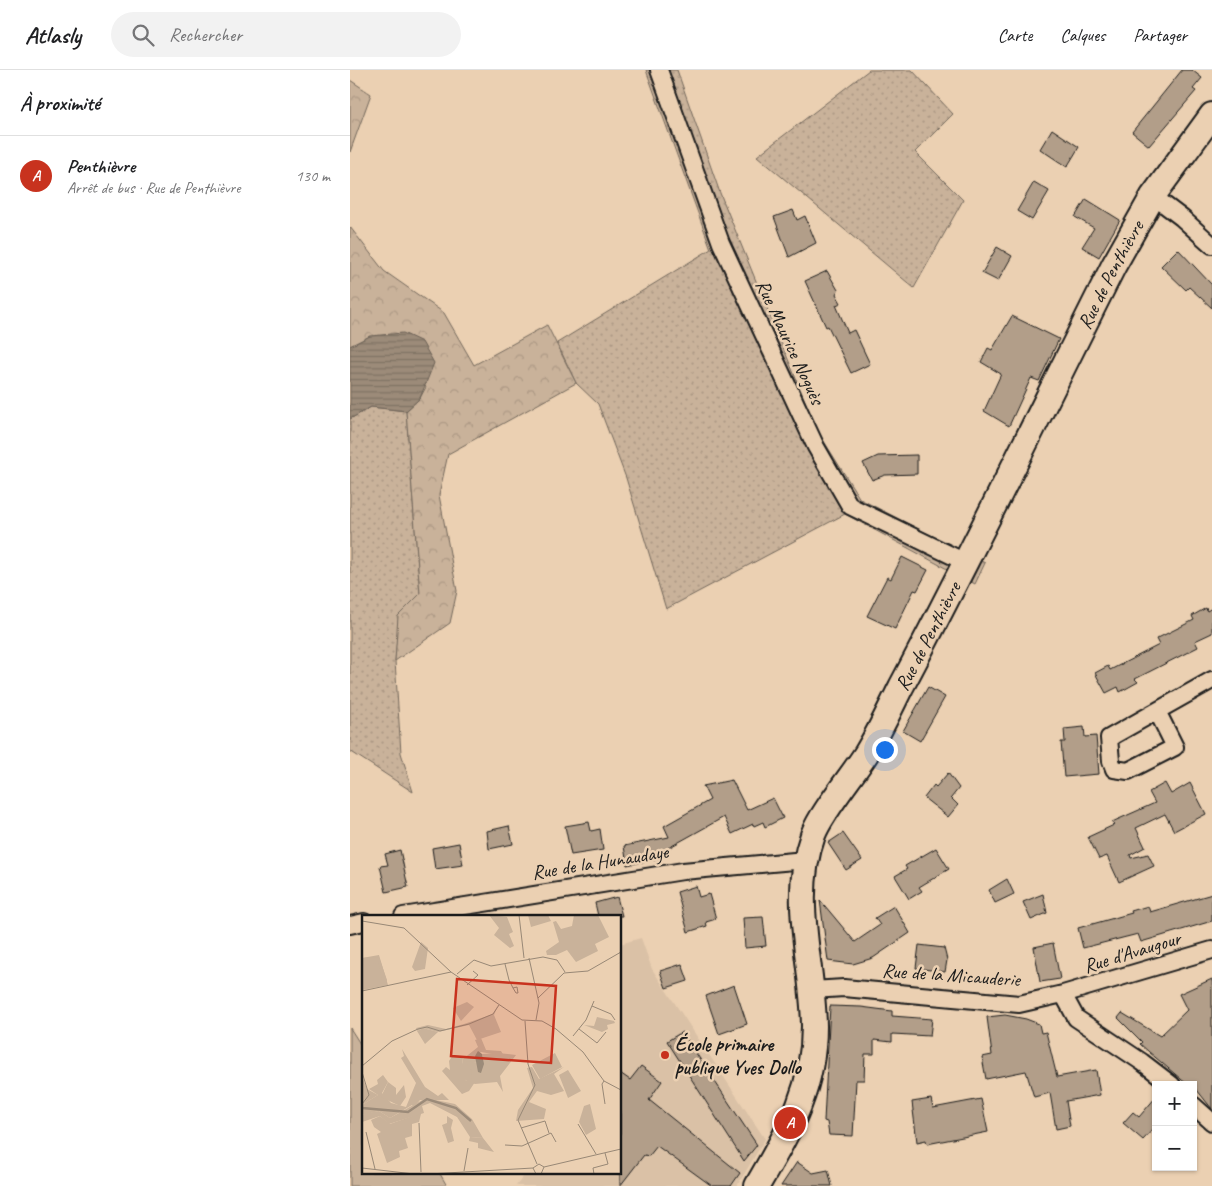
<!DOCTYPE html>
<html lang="fr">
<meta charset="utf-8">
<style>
:root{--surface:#fff;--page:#f2f2f2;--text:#202124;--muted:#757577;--line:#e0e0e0;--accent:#c8321e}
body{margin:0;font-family:Caveat,sans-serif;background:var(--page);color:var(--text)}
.controls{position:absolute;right:15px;bottom:15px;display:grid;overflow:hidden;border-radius:0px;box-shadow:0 1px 4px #0004}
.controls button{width:45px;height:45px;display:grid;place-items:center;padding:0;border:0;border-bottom:1px solid var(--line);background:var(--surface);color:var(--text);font:25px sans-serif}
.you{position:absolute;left:534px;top:679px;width:18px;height:18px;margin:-12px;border:4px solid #fff;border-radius:50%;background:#1a73e8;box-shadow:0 0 0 8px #1a73e833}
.badge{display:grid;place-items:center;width:32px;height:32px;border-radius:50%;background:var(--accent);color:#fff;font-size:16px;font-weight:700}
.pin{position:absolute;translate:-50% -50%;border:2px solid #fff;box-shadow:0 1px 5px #0006}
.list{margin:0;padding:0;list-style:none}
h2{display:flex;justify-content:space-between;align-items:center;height:65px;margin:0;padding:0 20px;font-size:21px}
h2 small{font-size:16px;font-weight:400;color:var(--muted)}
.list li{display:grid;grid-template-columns:32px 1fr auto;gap:15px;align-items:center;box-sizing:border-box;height:80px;padding:0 20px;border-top:1px solid var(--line)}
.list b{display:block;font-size:19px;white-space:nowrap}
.list p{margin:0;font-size:16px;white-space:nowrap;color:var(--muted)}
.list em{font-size:16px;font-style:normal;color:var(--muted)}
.icon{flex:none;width:28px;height:28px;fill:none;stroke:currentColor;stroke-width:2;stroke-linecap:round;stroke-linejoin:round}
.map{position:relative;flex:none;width:862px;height:1116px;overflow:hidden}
header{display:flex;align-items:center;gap:30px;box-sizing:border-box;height:70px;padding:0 25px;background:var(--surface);border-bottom:1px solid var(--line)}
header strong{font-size:24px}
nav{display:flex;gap:28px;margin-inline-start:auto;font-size:18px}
.search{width:350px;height:45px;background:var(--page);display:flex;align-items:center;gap:12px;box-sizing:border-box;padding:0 18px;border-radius:28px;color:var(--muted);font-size:19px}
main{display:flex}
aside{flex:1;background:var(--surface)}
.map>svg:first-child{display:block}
.built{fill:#dac1a6}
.grass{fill:url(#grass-dots);stroke:#72675b}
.forest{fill:url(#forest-crowns);stroke:#72675b}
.garden{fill:#c9b29a;stroke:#72675b}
.water{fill:url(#water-rules);stroke:#695f54}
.building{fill:#b29e89;stroke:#1c1c1c}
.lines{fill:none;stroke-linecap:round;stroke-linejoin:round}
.street-casing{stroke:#1c1c1c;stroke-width:20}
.secondary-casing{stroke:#1c1c1c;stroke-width:28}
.street{stroke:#ebd0b2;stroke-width:16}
.secondary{stroke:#ebd0b2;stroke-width:24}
.poi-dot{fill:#c8321e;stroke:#ebd0b2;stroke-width:2}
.labels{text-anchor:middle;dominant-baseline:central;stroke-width:5;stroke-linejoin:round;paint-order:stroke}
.street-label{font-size:20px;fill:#1c1c1c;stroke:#ebd0b2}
.poi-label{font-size:20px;font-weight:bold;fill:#1c1c1c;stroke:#ebd0b2;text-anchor:start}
.inset-river{fill:none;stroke:#9c8b79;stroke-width:2.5}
.inset-road{fill:none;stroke:#988876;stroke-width:1}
.view{fill:#c8321e;fill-opacity:0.15;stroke:#c8321e;stroke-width:2.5}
.inset-edge{fill:none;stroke:#1c1c1c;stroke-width:2.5}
</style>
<header>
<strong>Atlasly</strong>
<div class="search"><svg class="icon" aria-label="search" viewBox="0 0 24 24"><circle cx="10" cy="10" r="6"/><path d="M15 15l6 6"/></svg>Rechercher</div>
<nav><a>Carte</a><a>Calques</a><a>Partager</a></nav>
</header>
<main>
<aside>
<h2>À proximité<small></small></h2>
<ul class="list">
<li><span class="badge">A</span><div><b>Penthièvre</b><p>Arrêt de bus · Rue de Penthièvre</p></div><em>130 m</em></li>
</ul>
</aside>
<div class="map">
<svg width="862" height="1116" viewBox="0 0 862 1116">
<defs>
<pattern id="grass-dots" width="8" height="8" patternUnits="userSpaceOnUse" patternTransform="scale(1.25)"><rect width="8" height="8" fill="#c9b29a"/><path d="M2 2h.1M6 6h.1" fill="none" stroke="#ac9884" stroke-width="1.8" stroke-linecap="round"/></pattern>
<pattern id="forest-crowns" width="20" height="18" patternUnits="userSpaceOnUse" patternTransform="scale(1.25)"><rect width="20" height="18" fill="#c9b29a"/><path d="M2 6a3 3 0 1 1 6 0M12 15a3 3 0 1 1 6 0" fill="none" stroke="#ac9884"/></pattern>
<pattern id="water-rules" width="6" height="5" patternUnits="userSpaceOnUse" patternTransform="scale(1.25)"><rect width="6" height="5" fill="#9c8b79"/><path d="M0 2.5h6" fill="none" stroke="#7e7162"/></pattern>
</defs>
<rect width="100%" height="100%" fill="#ebd0b2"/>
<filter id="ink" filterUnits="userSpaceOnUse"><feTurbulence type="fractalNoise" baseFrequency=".02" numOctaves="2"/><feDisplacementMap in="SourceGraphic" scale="10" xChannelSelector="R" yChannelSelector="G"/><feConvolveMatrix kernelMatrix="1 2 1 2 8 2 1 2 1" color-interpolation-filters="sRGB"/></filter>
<g filter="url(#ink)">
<path class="built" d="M291,868L302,899L415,1069L387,1116H166L177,1102H270V874Z"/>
<path class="grass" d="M296,0H327L370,123L467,360L510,429L635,493L625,514L495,444L316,539L276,408L248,334L226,313L207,273L361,179Z
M519,0H562L603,44L565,82L613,130L564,218L407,86Z
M21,337L56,341L70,524L49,546L45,591L51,683L63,722L0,681V349Z"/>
<path class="forest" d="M0,10L21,24L0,82Z
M0,157L34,201L94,243L124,295L197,255L226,313L98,384L89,425L107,521L100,553L45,591L48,546L70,524L56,341L70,328L76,317L20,266L0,276Z"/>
<path class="garden" d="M0,958L14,980V1102H89L97,1116H0Z"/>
<path class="water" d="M53,263L72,272L84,293L70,328L56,341L21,337L0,349V276L20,266Z"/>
<path class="building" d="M832,0H842L852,8L843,19L846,21L799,76L782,62Z
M702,59L729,77L717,97L690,79Z
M684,112L699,121L682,150L667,141Z
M736,129L770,150L749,187L732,177L744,158L725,147Z
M443,140L447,150L455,146L466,173L439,187L424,147Z
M647,177L662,186L648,211L632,203Z
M828,179L862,215V238L839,217L836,220L811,196Z
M477,201L488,220L486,224L491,233L486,235L498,263L504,260L520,294L501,303L478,256L476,257L455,211Z
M662,246L709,269L689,311L681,308L659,356L634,341L651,304L631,292L638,278L642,280Z
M567,385V404L535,405L522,410L513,393L528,386Z
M552,487L578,500L567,521L564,520L545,559L517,546L537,507L541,509Z
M856,538L857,541L862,538V563L845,571L848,577L785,609L788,612L770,622L768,617L756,623L745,603L758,596L760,600L809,575L806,569L844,550L842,546Z
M578,617L595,627L570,671L553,661Z
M734,657L735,667L746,666L749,704L714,707L711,672H715L714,659Z
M598,703L609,718L601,728L608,735L598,747L574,728L584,715L586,717Z
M382,710L397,740L423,728L433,748L415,757L413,752L404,756L403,754L382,764L374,747L311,782L312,788L277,795L274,776L319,767L314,756L360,730L353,716Z
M815,713L821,724L840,713L856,744L824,761L815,744L786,758L795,777L780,785L781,788L798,784L804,796L769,812L757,786L749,789L738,767L764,755L762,752L805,733L799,722Z
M239,752L241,761L250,759L253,780L221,785L215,756Z
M159,756L163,774L139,779L137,761Z
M493,763L512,790L496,800L478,773Z
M109,773L113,795L85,799L82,778Z
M586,778L599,799L569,817L572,821L559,829L545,806L557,799L555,796Z
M50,780L58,817L36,822L30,796L38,795L35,784Z
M657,809L664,824L645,833L639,820Z
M346,816L349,827L359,824L366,849L356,852L357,856L338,862L327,822Z
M693,824L697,843L681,850L673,832Z
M862,824V851L791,872L788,864L733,878L728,858L782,843L781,841L798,836L800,842Z
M267,827L272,846H248L245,833Z
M470,830L505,872L530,855L525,848L544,836L560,863L523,888L503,894L478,891Z
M413,847L416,876L395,878L393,848Z
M703,873L710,909L690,912L684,877Z
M569,875L594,878L597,890L595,902L566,898Z
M332,894L338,911L316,918L310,901Z
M862,909V1039L847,1020H843V1015H838L799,982L790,974L792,972L768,948L772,943L810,966L837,940L829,924Z
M384,915L397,954L369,964L356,926Z
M480,936L511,937L542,941V946L582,949L580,966L542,964V972L524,970V984H515L514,1010H506L503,1066L479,1065L477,1052L474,1051Z
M655,945L676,949L689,954L691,963L696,962L707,1007L746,1000L750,1025L716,1031L720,1056L706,1059L700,1023L684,1027L676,1001L636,1009L632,987L642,985L637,947Z
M332,962L407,1075L394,1091L317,971Z
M291,996L312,1011L299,1030L390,1103L381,1116H362L307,1076L299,1086L294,1085L270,1116V1003L280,1010Z
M806,1027V1056L793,1070L773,1053L783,1042L789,1047Z
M581,1029L583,1038L631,1029L638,1062L577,1074L576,1070L567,1072L562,1032Z
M447,1092L463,1103L478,1100L482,1116H431Z"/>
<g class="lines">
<g class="street-casing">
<path id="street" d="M309,0L371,173L466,377L500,436L615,492
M803,126L832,148L862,175
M807,641L825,677L778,701L764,699L761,691L759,668L862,610
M53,846L333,801L455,790
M0,855L14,852
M462,920L494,918L669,934L713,924L862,880
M713,924L726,948L792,992L822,1015
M843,1035L862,1052"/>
</g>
<g class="secondary-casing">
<g id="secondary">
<path id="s1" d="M407,1116C438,1062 464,1021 464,956C463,891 440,829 463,765C471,743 502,706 516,684C529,663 540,639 551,617C625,478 693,336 764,195L803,126L862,45"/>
</g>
</g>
<use href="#street" class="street"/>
<use href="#secondary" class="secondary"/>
</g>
</g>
<circle class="poi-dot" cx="315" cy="985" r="5"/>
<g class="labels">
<g class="street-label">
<text stroke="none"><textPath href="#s1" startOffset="1000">Rue de Penthièvre</textPath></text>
<text transform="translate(440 272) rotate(65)">Rue Maurice Noguès</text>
<text stroke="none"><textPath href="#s1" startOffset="595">Rue de Penthièvre</textPath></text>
<text transform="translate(250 792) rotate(-9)">Rue de la Hunaudaye</text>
<text transform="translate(782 882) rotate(-17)">Rue d'Avaugour</text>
<text transform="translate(601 905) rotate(4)">Rue de la Micauderie</text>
</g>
<g class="poi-label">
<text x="325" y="974">École primaire<tspan x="325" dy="23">publique Yves Dollo</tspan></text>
</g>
</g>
<g transform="translate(12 845)">
<rect width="259" height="259" fill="#ebd0b2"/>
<path d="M127,0L145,2L151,17L147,19L152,31L148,33L132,20L137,13ZM166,0H186L189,6L169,12ZM212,0H236L247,22L233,29L236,36L214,47L205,35L194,40H185L184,36L197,27L191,7L194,6L199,14L210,11ZM59,27L66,33L63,54L53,56L50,52ZM17,40L26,70L1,75L0,43ZM105,87L112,92L99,106L91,93ZM137,88L132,100L139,117L115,125L107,110L76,117L61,113L55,116L54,113L66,110L84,114L102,109L131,99ZM235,102L252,106L253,108L245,110L246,114L240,117L222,110L232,111ZM40,134L63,172L76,181L80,178L87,185H58L52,192L50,190L28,203L17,196L0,200V190L16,180L7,174L16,169L15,165L21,160L26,167L20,178L29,188L44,192L54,168L39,143L42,141ZM136,138L154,140L138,161L141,177L135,167L113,169L103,165L105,149H101L100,143L115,148V151L121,144L120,139ZM170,152L177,164L202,152L192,159L202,176L189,180L175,176L167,187L184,194L182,204L154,206L156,195L171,173L165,153ZM228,189L234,214L224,220L217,207L222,191ZM56,199H59L57,207L50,209V221L43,223L46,233L37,236L38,242L25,248L15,219L19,217L12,212L9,205L18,201L28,209ZM85,201L91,205L89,213L92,226L86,228L80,210L85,208ZM108,222L121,223L132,237L116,233V228L107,226Z" fill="#c9b29a"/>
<path d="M17,42L25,65L24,68L20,65L16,46L9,51L0,49V43ZM61,113L76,117L63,129L55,116ZM119,123L124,135L139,136L142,141L119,137L113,141L115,148L104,146L101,144L116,132L113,125ZM91,140L100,143L101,149H105L110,156L109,164L105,162L103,165L113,167L107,176L100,179L80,156L84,152L88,155L87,146ZM0,161L5,174L16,180L0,190ZM26,167L34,173V180L42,170L44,182L38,191L19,182ZM64,183L93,189L110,204L121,223L108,222L95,202L68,188L60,191L62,198L27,209L18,201L0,207V200L5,198L17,196L28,203Z" fill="#c9b29a"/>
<path d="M193,138L200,152L178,164L170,150ZM206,155L219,176L206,183L197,160Z" fill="#c9b29a"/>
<path d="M116,136L120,139L122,149L119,158L116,157L113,141Z" fill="#9c8b79"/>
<path class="inset-river" d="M0,193L46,197L65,184L94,193L109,206"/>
<path class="inset-road" d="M157,0L162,43M0,6L42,13L89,57M167,43L177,88L174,105M143,49L147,65L151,73L154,78H156L155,72L151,73M89,57L160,105L180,106L194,114L221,137L242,166L259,175M95,59L112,45L129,51L181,42L195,45L203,57M105,70L116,60L111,56M0,76L89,57M176,83L202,58L226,56L259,37M230,91L249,99L253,105M163,106L166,149L173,170L156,205L175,249M217,114L235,128L244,117M211,121L224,105L232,86M0,151L30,126L56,114L65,112L78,116L107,109L131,99L137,90M0,157L7,180L0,189M242,166L240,169L243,189M57,208L59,257M216,209L234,239M159,213L183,206L187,218M4,217L13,254M143,230L160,231L189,218L194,227M182,252L259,234M0,253L52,259M102,256L106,233M67,259L171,253M174,259L171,253L177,249L182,252L179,259M232,259L231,253L246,249L243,238"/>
<path class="view" d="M95,64L194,71L189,148L89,141Z"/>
<rect width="259" height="259" class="inset-edge"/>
</g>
</svg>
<div class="controls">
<button>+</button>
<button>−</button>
</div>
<div class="you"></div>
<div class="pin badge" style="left:440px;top:1053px">A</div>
</div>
</main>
